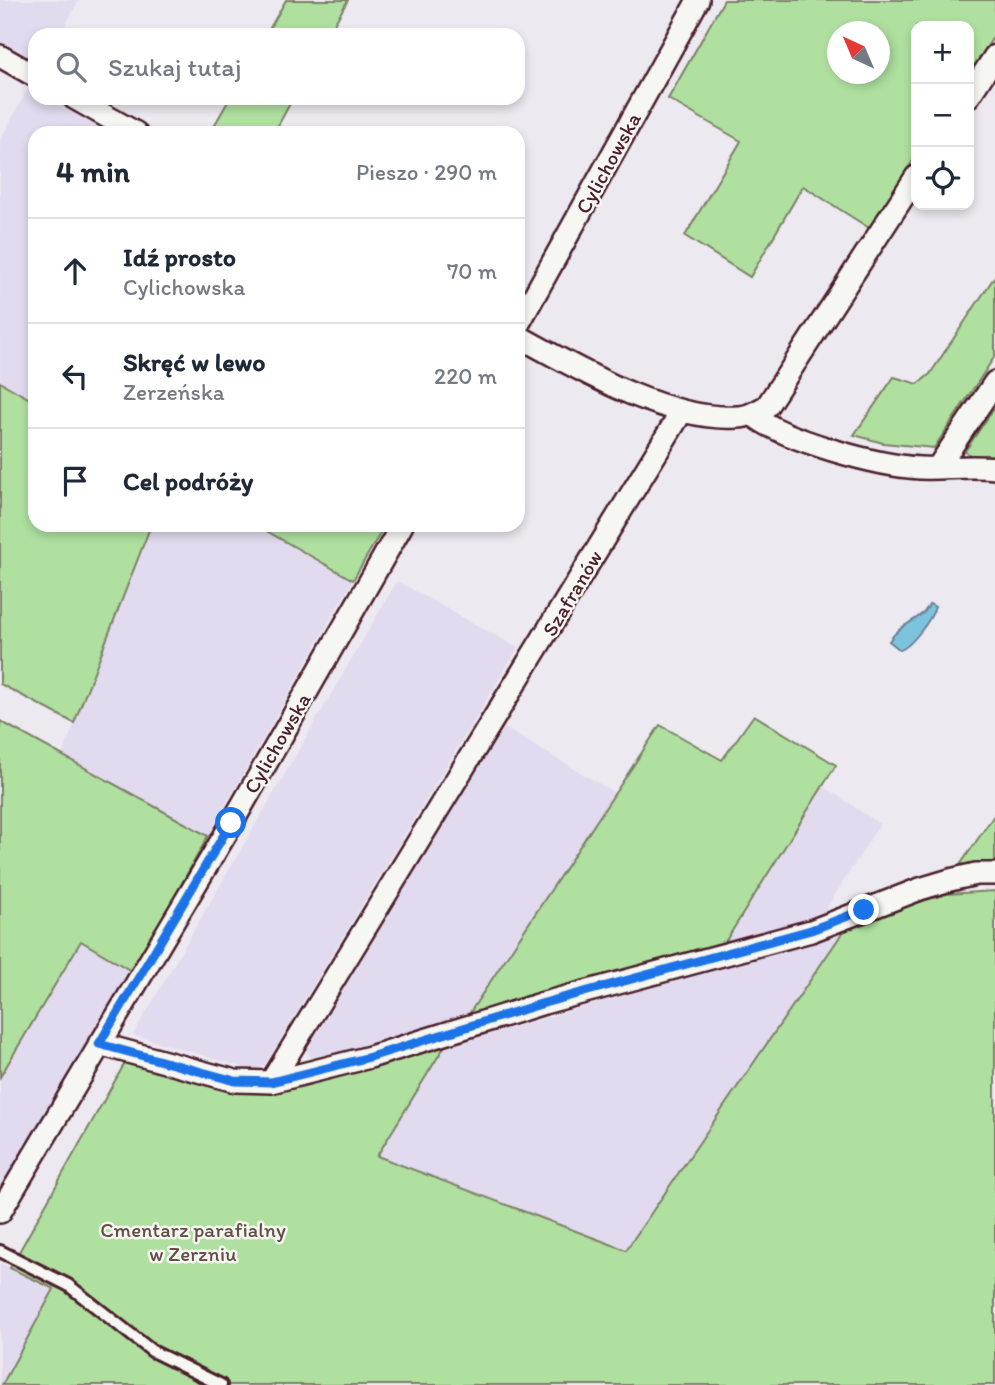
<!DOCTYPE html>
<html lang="pl">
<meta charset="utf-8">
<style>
:root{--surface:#fff;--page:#f6f6f7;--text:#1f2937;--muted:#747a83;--line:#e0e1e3}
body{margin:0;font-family:Itim,sans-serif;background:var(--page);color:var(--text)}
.controls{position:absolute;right:21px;top:21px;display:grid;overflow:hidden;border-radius:14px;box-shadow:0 4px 10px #0003}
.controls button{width:63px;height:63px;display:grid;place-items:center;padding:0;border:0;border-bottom:2px solid var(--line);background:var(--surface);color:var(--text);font:35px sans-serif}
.compass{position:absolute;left:827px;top:21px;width:63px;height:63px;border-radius:50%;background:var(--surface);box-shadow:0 4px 10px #0003;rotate:316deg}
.stop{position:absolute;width:21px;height:21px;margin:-16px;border:5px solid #1a73e8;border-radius:50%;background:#fff}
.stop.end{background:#1a73e8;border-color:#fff;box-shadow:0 2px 7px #0008}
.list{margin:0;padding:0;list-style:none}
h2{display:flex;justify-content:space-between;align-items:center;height:91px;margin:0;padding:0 28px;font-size:30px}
h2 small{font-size:23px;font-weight:400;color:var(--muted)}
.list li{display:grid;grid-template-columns:46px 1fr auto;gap:21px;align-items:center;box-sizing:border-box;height:105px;padding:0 28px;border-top:2px solid var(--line)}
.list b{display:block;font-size:26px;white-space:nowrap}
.list p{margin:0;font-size:23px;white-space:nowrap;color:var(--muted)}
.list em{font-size:23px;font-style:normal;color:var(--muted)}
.icon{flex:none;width:38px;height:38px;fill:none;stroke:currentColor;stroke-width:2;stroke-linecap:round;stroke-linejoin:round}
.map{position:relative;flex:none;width:995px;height:1385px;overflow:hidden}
.search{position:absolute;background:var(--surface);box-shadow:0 4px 10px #0003;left:28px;top:28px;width:497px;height:77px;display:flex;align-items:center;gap:18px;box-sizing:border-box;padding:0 24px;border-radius:21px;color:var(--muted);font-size:26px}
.panel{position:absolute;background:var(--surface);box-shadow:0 4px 10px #0003;left:28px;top:126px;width:497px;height:406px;border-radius:21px}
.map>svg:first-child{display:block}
.built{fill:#e2daee}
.green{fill:#afe0a0;stroke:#7c8066;stroke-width:2;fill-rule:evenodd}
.water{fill:#7cc4dd;stroke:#688296;stroke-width:2}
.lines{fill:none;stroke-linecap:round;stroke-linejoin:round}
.service-casing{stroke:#4a1f2b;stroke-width:16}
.minor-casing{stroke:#4a1f2b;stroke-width:26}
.service{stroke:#f6f6f2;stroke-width:10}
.minor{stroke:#f6f6f2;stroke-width:21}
.route{stroke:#1a73e8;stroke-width:9}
.labels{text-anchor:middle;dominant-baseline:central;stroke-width:5;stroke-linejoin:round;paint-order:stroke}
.street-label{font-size:21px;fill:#4a1f2b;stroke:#f6f6f2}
.park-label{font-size:21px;fill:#634f48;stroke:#f6f6f2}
</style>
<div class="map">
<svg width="995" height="1385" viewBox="0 0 995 1385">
<rect width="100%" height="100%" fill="#ede9f0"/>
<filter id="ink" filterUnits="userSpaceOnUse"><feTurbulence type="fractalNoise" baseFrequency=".0143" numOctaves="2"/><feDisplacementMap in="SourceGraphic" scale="14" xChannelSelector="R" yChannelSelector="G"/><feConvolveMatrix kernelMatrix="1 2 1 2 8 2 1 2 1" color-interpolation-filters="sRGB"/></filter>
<g filter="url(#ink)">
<path class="built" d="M0,0H79L60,35H35V63L0,44Z
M28,88L35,92V98H46L112,133H35V402L0,382V141Z
M151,525H256L353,580L208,836L62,756Z
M397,581L518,648L265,1065L253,1070L133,1035Z
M503,727L615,793L463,1023L312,1059L307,1050Z
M823,786L880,824L820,918L722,947Z
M843,932L626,1250L377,1156L444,1047Z
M81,941L133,972L0,1194V1077Z
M0,1263L55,1289L2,1385H0Z"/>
<path class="green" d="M286,0H348L328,35H266Z
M724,0H995V34L969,75V26H916V156L869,228L803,186L750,277L685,236L741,141L668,99ZM838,32H880V74H838Z
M230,98H293L274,133H210Z
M995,276V356L934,448L883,443L854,435L894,377L918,384L930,374Z
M0,382L35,402V525H151L74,723L0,684Z
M995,407V464L972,457L965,451Z
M256,525H385L353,580Z
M754,715L836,765L722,947L463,1023L660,725L722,760Z
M0,721L208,836L133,972L81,941L0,1077Z
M995,814V862L960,865Z
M995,891V1385H2L54,1289L10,1268L126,1061L155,1072L211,1082L291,1086L444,1047L377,1156L626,1250L843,932L886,912L946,894Z"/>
<path class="water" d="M930,604L935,607C932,618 911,647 900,650L889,641C900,625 911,624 923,613C926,611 927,607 930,604Z"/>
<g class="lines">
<g class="service-casing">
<path id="service" d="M0,1251L68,1285L152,1351L221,1385"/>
</g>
<g class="minor-casing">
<path id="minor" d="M0,56L35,76
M969,96L995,56
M74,98L136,133
M518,325L698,0
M518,336C578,369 668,422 738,417C749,417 758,411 767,406L916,177
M752,414C782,440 879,466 920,468C945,469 970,465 995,468
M938,467L995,382
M99,1044L235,1081L271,1082L370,1057L544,1003L811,931L920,889L950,880L976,874H995
M271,1082L682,411
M0,1212L228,830L402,525"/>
</g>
<use href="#service" class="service"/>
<use href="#minor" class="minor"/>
</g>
</g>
<g class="lines" filter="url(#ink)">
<path class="route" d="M231,823L99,1044L235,1081L271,1082L370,1057L544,1003L811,930L864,910"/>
</g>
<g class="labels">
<g class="street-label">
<text transform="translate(608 163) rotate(-61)">Cylichowska</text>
<text transform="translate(572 593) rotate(-59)">Szafranów</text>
<text transform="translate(277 743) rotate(-60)">Cylichowska</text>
</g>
<g class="park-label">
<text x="193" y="1229">Cmentarz parafialny<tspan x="193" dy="24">w Zerzniu</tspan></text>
</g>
</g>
</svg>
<div class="controls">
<button>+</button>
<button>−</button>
<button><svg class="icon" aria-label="locate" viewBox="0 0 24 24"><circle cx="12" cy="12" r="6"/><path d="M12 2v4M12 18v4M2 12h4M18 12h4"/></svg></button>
</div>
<svg class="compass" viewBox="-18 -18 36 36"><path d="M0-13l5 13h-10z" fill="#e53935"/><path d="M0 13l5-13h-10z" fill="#747a83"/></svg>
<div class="stop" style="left:231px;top:823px"></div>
<div class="stop end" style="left:864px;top:910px"></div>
<div class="search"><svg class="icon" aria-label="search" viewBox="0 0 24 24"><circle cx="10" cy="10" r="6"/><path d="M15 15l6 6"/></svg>Szukaj tutaj</div>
<section class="panel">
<h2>4 min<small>Pieszo · 290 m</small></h2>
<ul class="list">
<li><svg class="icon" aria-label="ahead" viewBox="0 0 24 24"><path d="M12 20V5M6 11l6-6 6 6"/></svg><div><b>Idź prosto</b><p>Cylichowska</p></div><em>70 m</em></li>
<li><svg class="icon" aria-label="left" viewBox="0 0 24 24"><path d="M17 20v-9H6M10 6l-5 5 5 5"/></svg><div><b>Skręć w lewo</b><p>Zerzeńska</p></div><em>220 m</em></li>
<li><svg class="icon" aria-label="arrive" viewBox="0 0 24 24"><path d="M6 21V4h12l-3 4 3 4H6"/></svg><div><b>Cel podróży</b></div></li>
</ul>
</section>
</div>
